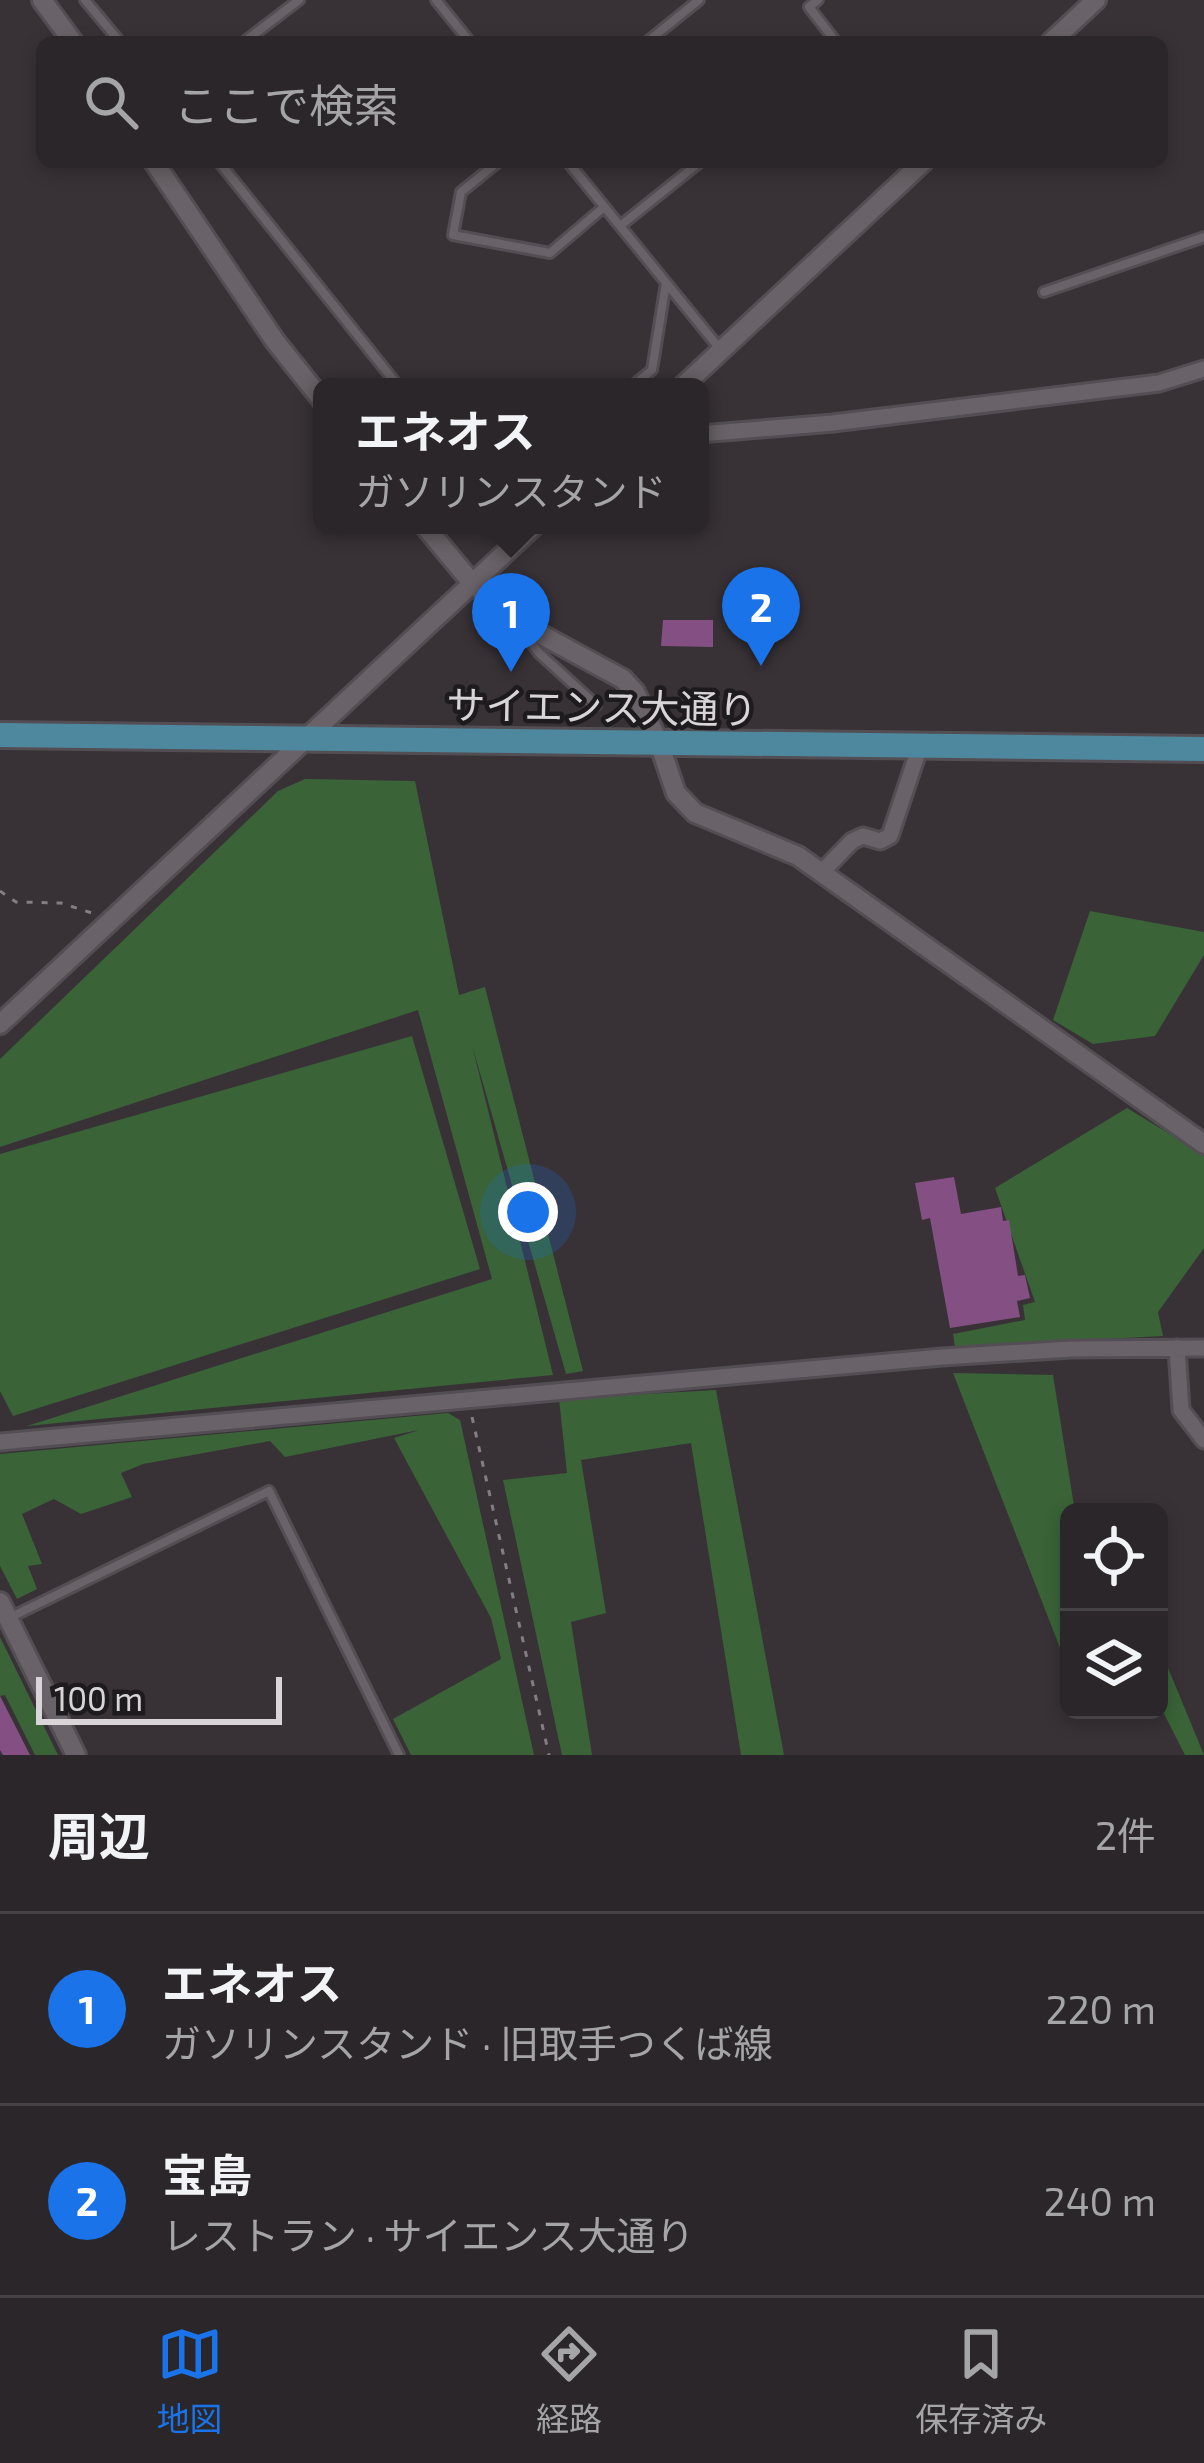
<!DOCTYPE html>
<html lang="ja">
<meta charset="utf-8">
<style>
:root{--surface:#2a2629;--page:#363235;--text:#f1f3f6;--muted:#a5a5a8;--line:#464346;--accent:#1a73e8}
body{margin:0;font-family:"Exo 2","Noto Sans JP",sans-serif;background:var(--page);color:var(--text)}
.controls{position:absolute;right:36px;bottom:36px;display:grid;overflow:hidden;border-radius:18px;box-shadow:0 6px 18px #0003}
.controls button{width:108px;height:108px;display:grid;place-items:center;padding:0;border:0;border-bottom:3px solid var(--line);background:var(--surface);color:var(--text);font:60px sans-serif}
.scale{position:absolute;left:36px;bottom:30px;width:246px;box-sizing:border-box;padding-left:12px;border:6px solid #d8d4d7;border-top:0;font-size:33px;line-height:42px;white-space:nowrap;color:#d8d4d7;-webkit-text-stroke:9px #1d1b1d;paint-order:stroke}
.you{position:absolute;left:528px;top:1212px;width:42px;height:42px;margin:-30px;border:9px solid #fff;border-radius:50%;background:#1a73e8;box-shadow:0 0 0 18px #1a73e833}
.badge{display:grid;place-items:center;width:78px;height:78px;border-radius:50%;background:var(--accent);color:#fff;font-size:39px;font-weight:700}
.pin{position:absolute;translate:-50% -99px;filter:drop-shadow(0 3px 6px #0008)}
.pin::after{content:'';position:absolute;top:63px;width:42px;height:36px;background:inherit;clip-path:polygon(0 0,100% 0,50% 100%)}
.popup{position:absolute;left:313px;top:378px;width:396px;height:156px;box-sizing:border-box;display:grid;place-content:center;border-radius:18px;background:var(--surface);filter:drop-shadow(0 3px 9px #0005);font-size:39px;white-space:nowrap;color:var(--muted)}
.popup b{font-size:45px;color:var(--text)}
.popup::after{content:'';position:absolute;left:50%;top:100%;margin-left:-24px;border:24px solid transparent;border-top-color:var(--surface)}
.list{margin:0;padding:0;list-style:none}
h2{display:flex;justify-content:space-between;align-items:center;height:156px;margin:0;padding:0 48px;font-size:51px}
h2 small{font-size:39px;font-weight:400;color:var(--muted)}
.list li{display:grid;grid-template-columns:78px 1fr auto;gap:36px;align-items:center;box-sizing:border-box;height:192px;padding:0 48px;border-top:3px solid var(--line)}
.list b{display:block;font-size:45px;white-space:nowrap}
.list p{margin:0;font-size:39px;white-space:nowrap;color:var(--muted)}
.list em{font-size:39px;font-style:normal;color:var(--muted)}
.icon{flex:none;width:66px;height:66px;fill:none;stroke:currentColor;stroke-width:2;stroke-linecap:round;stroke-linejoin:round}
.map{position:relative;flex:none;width:1204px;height:1755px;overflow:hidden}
.search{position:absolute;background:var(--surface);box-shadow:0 6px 18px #0003;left:36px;right:36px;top:36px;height:132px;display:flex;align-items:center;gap:30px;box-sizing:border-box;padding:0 42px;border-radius:18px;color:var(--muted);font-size:45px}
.sheet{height:540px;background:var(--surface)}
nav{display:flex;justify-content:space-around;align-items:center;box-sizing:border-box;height:168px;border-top:3px solid var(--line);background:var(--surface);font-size:33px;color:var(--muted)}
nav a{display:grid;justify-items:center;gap:6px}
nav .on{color:var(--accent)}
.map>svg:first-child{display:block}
.green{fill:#3a6337}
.building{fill:#845083}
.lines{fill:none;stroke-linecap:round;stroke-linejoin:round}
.service-casing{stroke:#534e53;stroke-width:14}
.minor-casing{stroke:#534e53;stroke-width:21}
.tertiary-casing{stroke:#534e53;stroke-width:24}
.primary-casing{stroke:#534e53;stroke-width:30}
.path{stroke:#837e82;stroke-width:3;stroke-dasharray:6 9;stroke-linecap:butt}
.service{stroke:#696268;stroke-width:8}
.minor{stroke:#696268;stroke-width:15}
.tertiary{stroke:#696268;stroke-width:18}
.primary{stroke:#4e889f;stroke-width:24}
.labels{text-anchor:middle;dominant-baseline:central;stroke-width:9;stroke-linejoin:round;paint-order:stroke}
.street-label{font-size:39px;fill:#d8d4d7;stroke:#1d1b1d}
</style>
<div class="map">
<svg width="1204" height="1755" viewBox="0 0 1204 1755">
<rect width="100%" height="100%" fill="#383237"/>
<path class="green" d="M305,779L415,781L459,995L485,987L583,1371L566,1374L472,1045L553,1375L27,1426L492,1279L418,1010L0,1147V1059L278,791Z
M1090,911L1204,932V955L1155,1036L1093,1044L1053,1020Z
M412,1036L480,1269L13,1416L0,1391V1154Z
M1127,1108L1204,1155V1248L1158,1312L1163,1336L955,1347L953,1334L1025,1320L1023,1305L1035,1302L995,1188Z
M953,1373L1053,1375L1075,1512H1069V1671Z
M716,1390L784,1755H741L691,1443L581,1460L606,1613L571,1622L592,1755H562L503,1480L567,1473L559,1399Z
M448,1413L460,1420L534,1755H411L393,1719L501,1659L491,1618L394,1438L419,1430L285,1457L270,1441L143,1464L121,1473L132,1497L81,1514L54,1499L22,1514L42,1564L28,1566L37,1589L17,1599L0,1566V1454Z
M0,1637L58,1755H35L5,1695L0,1696Z
M1159,1646L1204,1755H1185L1159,1704Z"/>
<path class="building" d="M663,620H713V647L661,646Z
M954,1177L961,1214L1001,1207L1003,1221L1009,1220L1018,1276L1025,1275L1030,1298L1017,1301L1020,1317L950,1328L930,1218L922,1220L915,1183Z
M0,1696L30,1755H3L0,1750Z"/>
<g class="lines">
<g class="service-casing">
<path id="service" d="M85,0L120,42
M436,0L470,42
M818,0L809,7L836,42
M244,42L299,0
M647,42L699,0
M219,162L399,387
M498,162L461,192L453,235L550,253L604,207
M568,162L720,349
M620,226L700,162
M1044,292L1204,237
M631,387L652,370L666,283
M522,631L539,653L596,705
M9,1618L269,1491L399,1755"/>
</g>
<g class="minor-casing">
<path id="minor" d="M700,434L833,423L1159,383L1204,369
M821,873L852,841L863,836L880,841L890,836L920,746
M1177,1348L1181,1410L1204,1440
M0,1442L942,1357L1071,1349L1204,1348"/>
</g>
<g class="tertiary-casing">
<path id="tertiary" d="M42,0L73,42
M1051,42L1096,0
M154,162L275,341L322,400
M682,387L923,162
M424,525L472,583L514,620L623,679L635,692L659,743L676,793L695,813L798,856L1204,1144
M0,1024L535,525
M0,1602L76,1755"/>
</g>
<g class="primary-casing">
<path id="primary" d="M0,735L1204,749"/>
</g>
<path class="path" d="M0,891L16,902L61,903L95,914
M472,1417L549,1755"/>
<use href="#service" class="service"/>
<use href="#minor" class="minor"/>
<use href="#tertiary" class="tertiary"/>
<use href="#primary" class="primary"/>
</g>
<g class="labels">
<g class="street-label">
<text transform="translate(602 706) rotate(1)">サイエンス大通り</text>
</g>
</g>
</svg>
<div class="controls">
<button><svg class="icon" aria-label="locate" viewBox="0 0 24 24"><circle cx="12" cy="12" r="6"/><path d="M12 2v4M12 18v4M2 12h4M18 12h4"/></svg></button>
<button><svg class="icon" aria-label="layers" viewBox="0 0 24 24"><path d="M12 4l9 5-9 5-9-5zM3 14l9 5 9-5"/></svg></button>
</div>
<div class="scale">100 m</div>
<div class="you"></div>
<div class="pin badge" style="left:511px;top:672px">1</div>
<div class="popup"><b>エネオス</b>ガソリンスタンド</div>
<div class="pin badge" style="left:761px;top:666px">2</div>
<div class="search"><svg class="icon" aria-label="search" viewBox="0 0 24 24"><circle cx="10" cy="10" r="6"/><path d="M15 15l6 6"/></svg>ここで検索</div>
</div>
<section class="sheet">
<h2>周辺<small>2件</small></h2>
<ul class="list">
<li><span class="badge">1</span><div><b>エネオス</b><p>ガソリンスタンド · 旧取手つくば線</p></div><em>220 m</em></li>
<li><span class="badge">2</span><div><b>宝島</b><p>レストラン · サイエンス大通り</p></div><em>240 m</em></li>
</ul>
</section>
<nav>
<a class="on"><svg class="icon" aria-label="map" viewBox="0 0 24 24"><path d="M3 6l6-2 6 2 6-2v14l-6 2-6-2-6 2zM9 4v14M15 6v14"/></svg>地図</a>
<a><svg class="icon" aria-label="directions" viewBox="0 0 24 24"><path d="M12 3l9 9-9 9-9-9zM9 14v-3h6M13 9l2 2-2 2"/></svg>経路</a>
<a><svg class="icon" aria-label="saved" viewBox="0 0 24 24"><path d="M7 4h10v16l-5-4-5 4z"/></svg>保存済み</a>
</nav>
